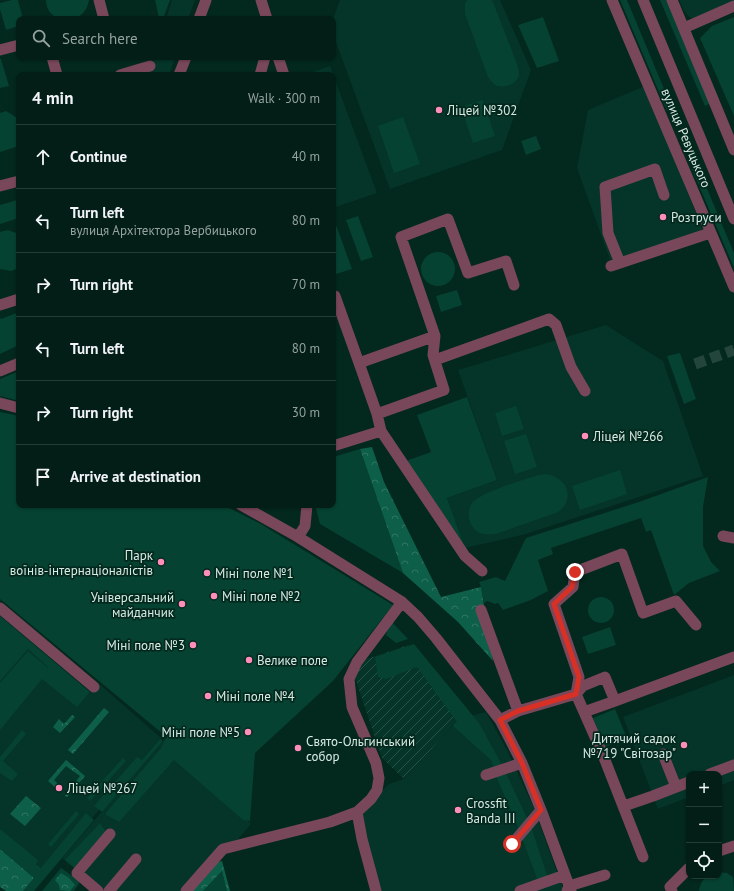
<!DOCTYPE html>
<meta charset="utf-8">
<style>
:root{--surface:#021e16;--page:#102b23;--text:#f1f3f6;--muted:#96a2a1;--line:#233c35}
body{margin:0;font-family:"PT Sans",sans-serif;background:var(--page);color:var(--text)}
.controls{position:absolute;right:12px;bottom:12px;display:grid;overflow:hidden;border-radius:8px;box-shadow:0 1px 3px #0004}
.controls button{width:36px;height:36px;display:grid;place-items:center;padding:0;border:0;border-bottom:1px solid var(--line);background:var(--surface);color:var(--text);font:20px sans-serif}
.stop{position:absolute;width:12px;height:12px;margin:-9px;border:3px solid #d93025;border-radius:50%;background:#fff}
.stop.end{background:#d93025;border-color:#fff;box-shadow:0 1px 4px #0008}
.list{margin:0;padding:0;list-style:none}
h2{display:flex;justify-content:space-between;align-items:center;height:52px;margin:0;padding:0 16px;font-size:17px}
h2 small{font-size:13px;font-weight:400;color:var(--muted)}
.list li{display:grid;grid-template-columns:26px 1fr auto;gap:12px;align-items:center;box-sizing:border-box;height:64px;padding:0 16px;border-top:1px solid var(--line)}
.list b{display:block;font-size:15px;white-space:nowrap}
.list p{margin:0;font-size:13px;white-space:nowrap;color:var(--muted)}
.list em{font-size:13px;font-style:normal;color:var(--muted)}
.icon{flex:none;width:22px;height:22px;fill:none;stroke:currentColor;stroke-width:2;stroke-linecap:round;stroke-linejoin:round}
.map{position:relative;flex:none;width:734px;height:891px;overflow:hidden}
.search{position:absolute;background:var(--surface);box-shadow:0 1px 3px #0004;left:16px;top:16px;width:320px;height:44px;display:flex;align-items:center;gap:10px;box-sizing:border-box;padding:0 14px;border-radius:8px;color:var(--muted);font-size:15px}
.panel{position:absolute;background:var(--surface);box-shadow:0 1px 3px #0004;left:16px;top:72px;width:320px;height:436px;border-radius:8px}
.map>svg:first-child{display:block}
.built{fill:#043528}
.industrial{fill:url(#industrial-furrows)}
.green{fill:#054231}
.forest{fill:url(#forest-crowns)}
.lines{fill:none;stroke-linecap:round;stroke-linejoin:round}
.minor-tunnel{stroke:#23453b;stroke-width:11;stroke-dasharray:11 5.5;stroke-linecap:butt}
.minor{stroke:#79475a;stroke-width:11}
.route{stroke:#d93025;stroke-width:5}
.poi-dot{fill:#ff8ebb;stroke:#03281d;stroke-width:1.5}
.labels{text-anchor:middle;dominant-baseline:central;stroke-width:3.5;stroke-linejoin:round;paint-order:stroke}
.poi-label{font-size:13px;fill:#d8ebe3;stroke:#03281d;text-anchor:start}
.street-label{font-size:13px;fill:#d8ebe3;stroke:#03281d}
</style>
<div class="map">
<svg width="734" height="891" viewBox="0 0 734 891">
<defs>
<pattern id="industrial-furrows" width="10" height="10" patternUnits="userSpaceOnUse"><rect width="10" height="10" fill="#043528"/><path d="M-1 1l2-2M0 10L10 0M9 11l2-2" fill="none" stroke="#285247"/></pattern>
<pattern id="forest-crowns" width="20" height="18" patternUnits="userSpaceOnUse"><rect width="20" height="18" fill="#0d5f49"/><path d="M2 6a3 3 0 1 1 6 0M12 15a3 3 0 1 1 6 0" fill="none" stroke="#307663"/></pattern>
</defs>
<rect width="100%" height="100%" fill="#03281d"/>
<path class="built" d="M172,0H195L188,19H166Z
M340,0H500L531,70L502,150L390,189L333,34V19Z
M679,0H734V6L695,19L690,17L684,11Z
M154,57H175L169,75H149Z
M330,66L377,193L333,208V75H304Z
M645,86L704,233L612,265L577,168L588,110Z
M606,325L663,361L703,476L526,534L465,548L447,498L497,480L458,370Z
M0,625L49,667L89,694L97,682L161,738L46,872L0,834Z
M734,675V780L719,786V774H689V797L658,809L623,717Z
M486,712L508,752L533,806L564,891H374L353,818L389,784L404,779L454,724L463,718Z
M165,738L251,824L194,891H101L62,858Z"/>
<path class="industrial" d="M408,645L463,718L454,724L404,779L382,758L355,678L364,660Z"/>
<path class="green" d="M12,0H18L23,19H19V26L6,30L0,9V3Z
M46,0H89C85,28 46,25 46,0Z
M155,0H170L163,19L159,18Z
M468,0H491L493,2L517,64C518,67 519,71 519,74C518,83 507,88 498,86C494,85 491,81 488,77L465,14V3Z
M620,0H627L672,108L667,111Z
M660,0H667L711,103L705,106Z
M543,17L559,61L537,68L518,25Z
M734,17V116L700,38L712,26Z
M0,59H1L9,86L0,88Z
M483,100L495,136L473,143L461,107Z
M6,111L19,119V146L0,152V113Z
M403,117L420,164L394,173L378,126Z
M536,136L541,149L526,155L521,141Z
M698,167L734,253V268L692,169Z
M17,200L19,207V218L0,224V205Z
M358,216L373,257L361,261L346,220Z
M335,222L352,269L333,275V223Z
M8,230L19,234V268L11,271L0,269V232Z
M421 269a17 17 0 1 1 34 0a17 17 0 1 1-34 0Z
M457,290L462,305L441,312L436,296Z
M19,312V345L0,354V317L1,319Z
M680,353L696,399L684,404L667,356Z
M19,371V401L0,396V379Z
M467,397L497,480L447,498L465,548L406,461L431,452L417,415Z
M516,406L524,429L502,436L495,413Z
M0,412L19,416V505H223L261,524L393,605L333,681L255,753L250,821L243,820L174,760L119,822L105,814L161,748L168,735L163,734L0,599Z
M526,434L537,467L515,474L504,441Z
M360,449L403,573L320,524L315,505H333V457Z
M620,470L627,494L580,510L572,486Z
M546,474C566,477 577,498 558,512L496,534C486,535 478,535 472,526C468,519 467,509 473,502C482,492 523,480 538,475Z
M708,477L703,507V546L711,562L720,571L689,583L674,595L651,530L646,532L641,518L551,548L553,554L538,560L548,591L531,600L503,610L498,603L495,604L487,601L484,603L481,587L479,582L496,577L505,581L526,538L639,502Z
M588 610a13 13 0 1 1 26 0a13 13 0 1 1-26 0Z
M0,616L90,692L77,707L42,679L0,730V683L28,651L48,668H49L28,649L0,681Z
M392,622L408,639L396,643L386,635L388,628Z
M610,627L616,645L588,654L582,637Z
M414,644L479,723L502,765L494,769L491,760L454,727V724L457,722L417,667L386,679L378,677L375,657Z
M615,709L627,738L605,747L593,718Z
M22,730L26,734L3,761L18,774L12,781L0,773V757Z
M161,738L162,742L102,812L94,806L137,757L142,760Z
M123,758L126,761L90,801L87,798Z
M505,771L528,820L519,829L495,774Z
M76,811L79,814L51,847L48,844Z
M86,813L94,820L34,891H23L34,878L0,849V829L38,860L36,864L41,868Z
M100,823L108,835L77,870L65,860Z
M531,827L548,878L538,881L522,838Z
M61,868L80,881L78,885L74,891H42Z
M222,871L227,891H203Z
M719,872L727,873L733,877L734,891H699C700,885 702,880 707,876H719Z"/>
<path class="forest" d="M372,447L384,482L441,597L481,587L493,661L458,622L403,573L360,449Z
M104,708L109,712L73,754L68,750Z
M72,715L75,717L60,733L53,727L59,719L64,724Z
M66,760L85,776L67,797L65,796L80,776L66,766L54,780L60,786L57,789L48,781Z
M26,796L41,808L25,826L10,814Z
M0,849L34,878L23,891H6L0,887Z
M222,861L230,891H227L222,871L203,891H190L213,863Z
M61,873L69,878L75,885L70,891L60,890L59,885L55,880Z"/>
<g class="lines">
<path class="minor-tunnel" d="M695,364L734,350"/>
<path class="minor" d="M99,0L104,19
M261,0L267,19
M612,0L734,287
M643,0L734,219
M672,0L734,150
M199,19L206,0
M684,28L734,6
M0,50L19,45
M52,57L57,75
M278,57L284,75
M120,75L150,66
M179,75L186,57
M260,75L265,57
M0,186L19,181
M620,263L608,233L605,187L655,169L664,195
M611,266L710,233
M335,296L359,363
M0,305L19,299
M435,336L359,363L377,414L381,431L465,556L482,571
M435,360L549,319L556,325L571,367L585,391
M0,371L19,363
M0,403L19,408
M377,414L444,390L433,355L435,336L401,237L448,219L468,273L506,261L514,285
M333,446L381,431
M241,505L298,537L402,602L418,617L436,638L500,720L522,763L541,810L571,891
M723,536L734,538
M298,537L305,526L307,505
M0,608L94,687
M481,610L518,711
M584,712L615,701L734,657
M500,720L518,711L576,694L583,686L605,677L615,701
M663,754L676,787
M710,774L734,765
M486,775L522,763
M624,806L653,796L689,782
M357,812L362,839L376,891
M512,844L541,810
M719,851L734,846
M643,857L603,755L576,694L579,677L554,604L573,587L575,572L622,554L643,613L676,601L696,625
M98,891L77,873L110,834
M109,891L136,859
M186,891L223,849L330,822L357,812L371,799L377,790L379,778L376,763L352,707L349,679L357,662L402,602
M520,891L565,875
M567,891L569,886L605,875
M672,891L670,887L689,868"/>
</g>
<g class="lines">
<path class="route" d="M512,844L541,810L522,763L500,720L518,711L576,694L579,677L554,604L572,587L575,572"/>
</g>
<g class="poi-dot">
<circle cx="439" cy="110" r="4"/>
<circle cx="663" cy="217" r="4"/>
<circle cx="585" cy="436" r="4"/>
<circle cx="161" cy="562" r="4"/>
<circle cx="207" cy="573" r="4"/>
<circle cx="214" cy="596" r="4"/>
<circle cx="182" cy="604" r="4"/>
<circle cx="193" cy="645" r="4"/>
<circle cx="249" cy="660" r="4"/>
<circle cx="208" cy="696" r="4"/>
<circle cx="248" cy="732" r="4"/>
<circle cx="684" cy="745" r="4"/>
<circle cx="298" cy="748" r="4"/>
<circle cx="59" cy="788" r="4"/>
<circle cx="458" cy="810" r="4"/>
</g>
<g class="labels">
<g class="poi-label">
<text x="447" y="110">Ліцей №302</text>
<text x="671" y="217">Розтруси</text>
<text x="593" y="436">Ліцей №266</text>
<text x="153" y="555" text-anchor="end">Парк<tspan x="153" dy="15">воїнів-інтернаціоналістів</tspan></text>
<text x="215" y="573">Міні поле №1</text>
<text x="222" y="596">Міні поле №2</text>
<text x="174" y="597" text-anchor="end">Універсальний<tspan x="174" dy="15">майданчик</tspan></text>
<text x="185" y="645" text-anchor="end">Міні поле №3</text>
<text x="257" y="660">Велике поле</text>
<text x="216" y="696">Міні поле №4</text>
<text x="240" y="732" text-anchor="end">Міні поле №5</text>
<text x="676" y="738" text-anchor="end">Дитячий садок<tspan x="676" dy="15">№719 "Світозар"</tspan></text>
<text x="306" y="741">Свято-Ольгинський<tspan x="306" dy="15">собор</tspan></text>
<text x="67" y="788">Ліцей №267</text>
<text x="466" y="803">Crossfit<tspan x="466" dy="15">Banda III</tspan></text>
</g>
<g class="street-label">
<text transform="translate(686 138) rotate(67)">вулиця Ревуцького</text>
</g>
</g>
</svg>
<div class="controls">
<button>+</button>
<button>−</button>
<button><svg class="icon" aria-label="locate" viewBox="0 0 24 24"><circle cx="12" cy="12" r="6"/><path d="M12 2v4M12 18v4M2 12h4M18 12h4"/></svg></button>
</div>
<div class="stop" style="left:512px;top:844px"></div>
<div class="stop end" style="left:575px;top:572px"></div>
<div class="search"><svg class="icon" aria-label="search" viewBox="0 0 24 24"><circle cx="10" cy="10" r="6"/><path d="M15 15l6 6"/></svg>Search here</div>
<section class="panel">
<h2>4 min<small>Walk · 300 m</small></h2>
<ul class="list">
<li><svg class="icon" aria-label="ahead" viewBox="0 0 24 24"><path d="M12 20V5M6 11l6-6 6 6"/></svg><div><b>Continue</b></div><em>40 m</em></li>
<li><svg class="icon" aria-label="left" viewBox="0 0 24 24"><path d="M17 20v-9H6M10 6l-5 5 5 5"/></svg><div><b>Turn left</b><p>вулиця Архітектора Вербицького</p></div><em>80 m</em></li>
<li><svg class="icon" aria-label="right" viewBox="0 0 24 24"><path d="M7 20v-9h11M14 6l5 5-5 5"/></svg><div><b>Turn right</b></div><em>70 m</em></li>
<li><svg class="icon" aria-label="left" viewBox="0 0 24 24"><path d="M17 20v-9H6M10 6l-5 5 5 5"/></svg><div><b>Turn left</b></div><em>80 m</em></li>
<li><svg class="icon" aria-label="right" viewBox="0 0 24 24"><path d="M7 20v-9h11M14 6l5 5-5 5"/></svg><div><b>Turn right</b></div><em>30 m</em></li>
<li><svg class="icon" aria-label="arrive" viewBox="0 0 24 24"><path d="M6 21V4h12l-3 4 3 4H6"/></svg><div><b>Arrive at destination</b></div></li>
</ul>
</section>
</div>
